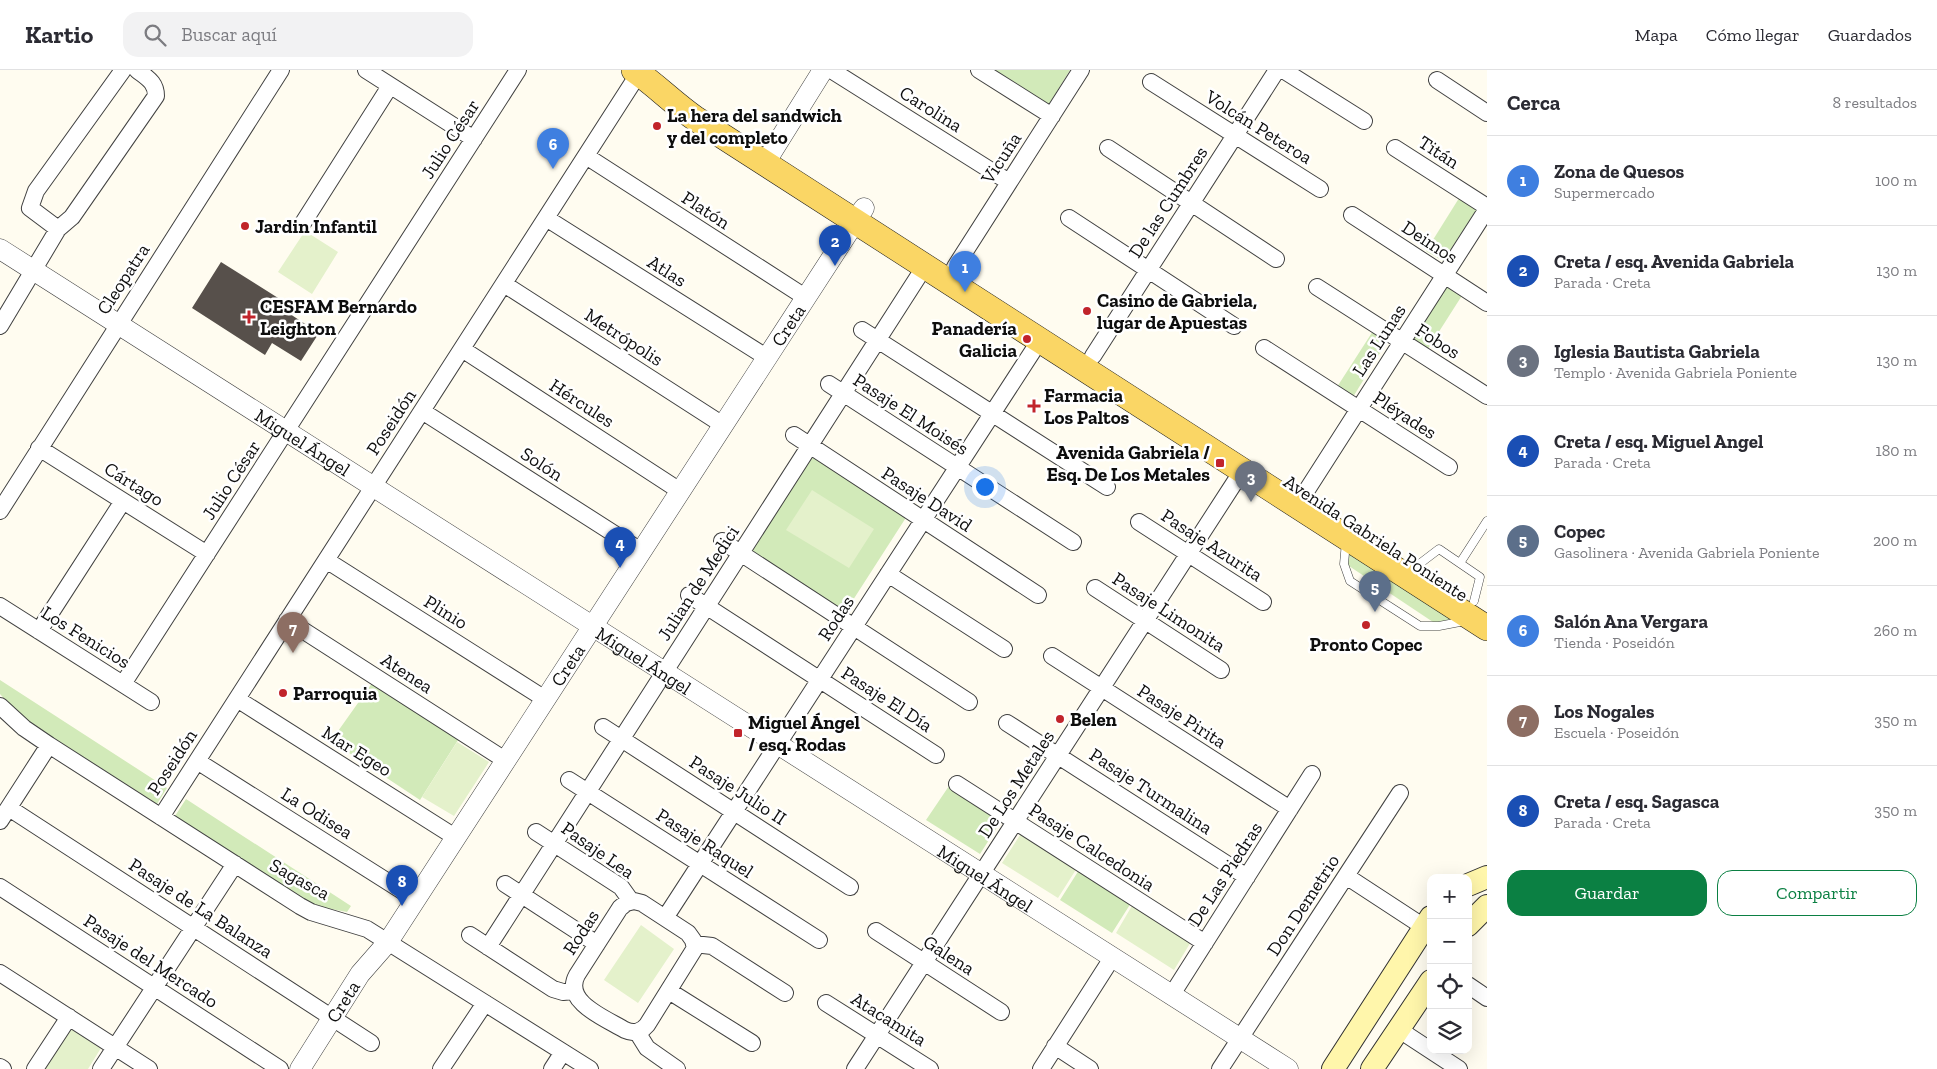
<!DOCTYPE html>
<html lang="es">
<meta charset="utf-8">
<style>
:root{--surface:#fff;--page:#f2f2f3;--text:#2b2b33;--muted:#7c7c81;--line:#e1e1e2;--accent:#0b8043}
body{margin:0;font-family:"Zilla Slab",serif;background:var(--page);color:var(--text)}
.controls{position:absolute;right:15px;bottom:15px;display:grid;overflow:hidden;border-radius:10px;box-shadow:0 5px 20px #0002}
.controls button{width:45px;height:45px;display:grid;place-items:center;padding:0;border:0;border-bottom:1px solid var(--line);background:var(--surface);color:var(--text);font:25px sans-serif}
.you{position:absolute;left:984px;top:416px;width:18px;height:18px;margin:-12px;border:4px solid #fff;border-radius:50%;background:#1a73e8;box-shadow:0 0 0 8px #1a73e833}
.badge{display:grid;place-items:center;width:32px;height:32px;border-radius:50%;background:var(--accent);color:#fff;font-size:16px;font-weight:700}
.pin{position:absolute;translate:-50% -41px;filter:drop-shadow(0 1px 2px #0008)}
.pin::after{content:'';position:absolute;top:26px;width:18px;height:15px;background:inherit;clip-path:polygon(0 0,100% 0,50% 100%)}
.list{margin:0;padding:0;list-style:none}
h2{display:flex;justify-content:space-between;align-items:center;height:65px;margin:0;padding:0 20px;font-size:21px}
h2 small{font-size:16px;font-weight:400;color:var(--muted)}
.list li{display:grid;grid-template-columns:32px 1fr auto;gap:15px;align-items:center;box-sizing:border-box;height:90px;padding:0 20px;border-top:1px solid var(--line)}
.list b{display:block;font-size:19px;white-space:nowrap}
.list p{margin:0;font-size:16px;white-space:nowrap;color:var(--muted)}
.list em{font-size:16px;font-style:normal;color:var(--muted)}
.actions{display:flex;gap:10px;padding:15px 20px}
.actions a{flex:1;padding:11px 0;border:1px solid var(--accent);border-radius:15px;text-align:center;font-size:18px;color:var(--accent)}
.actions .main{background:var(--accent);color:#fff}
.icon{flex:none;width:28px;height:28px;fill:none;stroke:currentColor;stroke-width:2;stroke-linecap:round;stroke-linejoin:round}
.map{position:relative;flex:none;width:1487px;height:999px;overflow:hidden}
header{display:flex;align-items:center;gap:30px;box-sizing:border-box;height:70px;padding:0 25px;background:var(--surface);border-bottom:1px solid var(--line)}
header strong{font-size:24px}
nav{display:flex;gap:28px;margin-inline-start:auto;font-size:18px}
.search{width:350px;height:45px;background:var(--page);display:flex;align-items:center;gap:12px;box-sizing:border-box;padding:0 18px;border-radius:15px;color:var(--muted);font-size:19px}
main{display:flex}
aside{flex:1;background:var(--surface)}
.map>svg:first-child{display:block}
.green{fill:#d2eab9}
.pitch{fill:#e4f1cb}
.building{fill:#57504b}
.lines{fill:none;stroke-linecap:round;stroke-linejoin:round}
.service-casing{stroke:#414141;stroke-width:9}
.minor-casing{stroke:#414141;stroke-width:18}
.tertiary-casing{stroke:#414141;stroke-width:21}
.secondary-casing{stroke:#303030;stroke-width:24}
.primary-casing{stroke:#1f1f1f;stroke-width:26}
.service{stroke:#fff;stroke-width:8}
.minor{stroke:#fff;stroke-width:16}
.tertiary{stroke:#fff;stroke-width:20}
.secondary{stroke:#fff6ab;stroke-width:22}
.primary{stroke:#fad665;stroke-width:25}
.poi-dot{fill:#c1242b;stroke:#fff;stroke-width:2}
.labels{text-anchor:middle;dominant-baseline:central;stroke-width:5;stroke-linejoin:round;paint-order:stroke}
.street-label{font-size:19px;fill:#0e0e0e;stroke:#fff}
.poi-label{font-size:19px;font-weight:bold;fill:#0e0e0e;stroke:#fff;text-anchor:start}
</style>
<header>
<strong>Kartio</strong>
<div class="search"><svg class="icon" aria-label="search" viewBox="0 0 24 24"><circle cx="10" cy="10" r="6"/><path d="M15 15l6 6"/></svg>Buscar aquí</div>
<nav><a>Mapa</a><a>Cómo llegar</a><a>Guardados</a></nav>
</header>
<main>
<div class="map">
<svg width="1487" height="999" viewBox="0 0 1487 999">
<rect width="100%" height="100%" fill="#fffcf0"/>
<path class="green" d="M993,0H1070L1048,36Z
M1461,125L1479,136L1443,191L1426,181Z
M1447,213L1463,224L1426,282L1411,270Z
M1373,261L1388,270L1353,327L1337,317Z
M813,385L907,446L844,544L748,483Z
M1349,466L1470,544L1439,556L1346,494Z
M375,609L460,667L420,730L331,671Z
M0,610L167,718L157,734L21,647L0,624Z
M949,716L1001,751L980,784L926,750Z
M186,729L351,836L347,842L315,836L175,746Z
M1079,800L1131,833L1112,863L1060,830Z"/>
<path class="pitch" d="M305,161L338,182L312,224L278,202Z
M812,420L874,459L849,498L786,460Z
M457,672L489,692L454,746L422,727Z
M1022,762L1077,798L1058,828L1002,793Z
M1133,834L1192,870L1174,900L1116,863Z
M641,855L674,879L638,933L604,910Z
M70,958L101,978L88,999H43Z"/>
<path class="building" d="M221,192L294,238L290,244L319,263L301,291L272,273L265,285L192,238Z"/>
<g class="lines">
<g class="service-casing">
<path id="service" d="M1346,472L1344,494L1350,511L1420,556H1439L1465,551
M1460,493L1487,451
M1418,495L1439,479L1480,507L1474,531"/>
</g>
<g class="minor-casing">
<path id="minor" d="M123,0L36,121L30,138L58,159L72,147L156,26C156,12 147,8 137,0
M366,0L474,69
M831,0L1009,112
M979,0L1052,46
M1283,0L1364,51
M1437,10L1487,43
M1151,12L1320,119
M1108,78L1276,189
M1395,78L1487,137
M586,86L805,227
M1352,145L1487,233
M546,148L766,287
M1069,148L1234,256
M303,153L390,16
M955,197L1081,0
M504,214L723,355
M1317,217L1487,326
M0,256L58,159
M862,260L1107,417
M1264,278L1449,397
M462,279L680,421
M1093,286L1277,0
M829,314L1073,472
M422,341L641,481
M794,365L1038,525
M39,378L207,484
M1305,423L1487,139
M0,441L281,0
M1139,452L1263,532
M722,471L969,632
M326,490L545,629
M888,504L1004,579
M1095,518L1221,600
M689,525L936,685
M0,536L151,632
M287,550L505,690
M39,561L123,431
M1052,586L1290,739
M123,614L518,0
M237,629L455,767
M0,636L24,658L49,675L300,836L311,842L367,859L590,999
M1007,653L1247,807
M603,657L850,817
M197,691L415,829
M569,710L819,870
M957,714L1205,873
M9,738L371,973
M161,747L639,3
M0,751L49,675
M536,762L621,817L631,831
M1346,806L1424,857
M505,814L597,874
M0,817L280,999
M634,831L642,833L688,863L693,870L695,878L647,955C641,962 634,964 625,960C607,949 562,932 577,905L620,838L626,833Z
M665,848L1040,270
M876,861L1001,942
M470,865L553,919L563,922L573,921
M694,874L712,876L785,923
M488,877L925,196
M0,903L149,999
M1468,915L1487,928
M669,921L752,973
M1171,926L1312,704
M826,933L930,999
M1398,959L1459,999
M637,962L647,978L677,999
M1055,976L1090,999
M0,997L3,999
M35,999L69,947
M101,999L235,794
M441,999L485,933
M552,999L563,982
M855,999L1242,401
M1041,999L1112,888
M1220,999L1400,723"/>
</g>
<g class="tertiary-casing">
<g id="tertiary">
<path d="M765,93L823,0"/>
<path id="s1" d="M0,179C430,452 857,729 1288,999"/>
<path id="s2" d="M300,999L360,904L388,872L864,138"/>
</g>
</g>
<g class="secondary-casing">
<path id="secondary" d="M1468,815L1487,807
M1468,855L1487,836
M1333,999L1431,847
M1372,999L1431,911"/>
</g>
<g class="primary-casing">
<path id="primary" d="M634,0C656,15 674,34 696,49L1487,558"/>
</g>
<use href="#service" class="service"/>
<use href="#minor" class="minor"/>
<use href="#tertiary" class="tertiary"/>
<use href="#secondary" class="secondary"/>
<use href="#primary" class="primary"/>
</g>
<g class="poi-dot">
<circle cx="657" cy="56" r="5"/>
<circle cx="245" cy="156" r="5"/>
<circle cx="1087" cy="241" r="5"/>
<path d="M246.5 239.5h5v5h5v5h-5v5h-5v-5h-5v-5h5z"/>
<circle cx="1027" cy="269" r="5"/>
<path d="M1031.5 328.5h5v5h5v5h-5v5h-5v-5h-5v-5h5z"/>
<rect x="1215" y="388" width="10" height="10" rx="2.5"/>
<circle cx="1366" cy="555" r="5"/>
<circle cx="283" cy="623" r="5"/>
<circle cx="1060" cy="649" r="5"/>
<rect x="733" y="658" width="10" height="10" rx="2.5"/>
</g>
<g class="labels">
<g class="street-label">
<text transform="translate(931 39) rotate(32)">Carolina</text>
<text transform="translate(1259 57) rotate(32)">Volcán Peteroa</text>
<text transform="translate(450 69) rotate(-57)">Julio César</text>
<text transform="translate(1439 82) rotate(33)">Titán</text>
<text transform="translate(1001 88) rotate(-57)">Vicuña</text>
<text transform="translate(1168 132) rotate(-57)">De las Cumbres</text>
<text transform="translate(706 140) rotate(33)">Platón</text>
<text transform="translate(1430 172) rotate(33)">Deimos</text>
<text transform="translate(667 201) rotate(32)">Atlas</text>
<text transform="translate(123 209) rotate(-57)">Cleopatra</text>
<text stroke="none"><textPath href="#s2" startOffset="890">Creta</textPath></text>
<text transform="translate(624 267) rotate(33)">Metrópolis</text>
<text transform="translate(1379 270) rotate(-57)">Las Lunas</text>
<text transform="translate(1438 271) rotate(33)">Fobos</text>
<text transform="translate(582 333) rotate(33)">Hércules</text>
<text transform="translate(911 344) rotate(33)">Pasaje El Moisés</text>
<text transform="translate(1405 345) rotate(33)">Pléyades</text>
<text transform="translate(391 352) rotate(-57)">Poseidón</text>
<text stroke="none"><textPath href="#s1" startOffset="359">Miguel Ángel</textPath></text>
<text transform="translate(542 394) rotate(33)">Solón</text>
<text transform="translate(231 410) rotate(-57)">Julio César</text>
<text transform="translate(134 414) rotate(32)">Cártago</text>
<text transform="translate(927 429) rotate(33)">Pasaje David</text>
<text transform="translate(1376 468) rotate(33)">Avenida Gabriela Poniente</text>
<text transform="translate(1212 475) rotate(33)">Pasaje Azurita</text>
<text transform="translate(698 513) rotate(-57)">Julian de Medici</text>
<text transform="translate(446 542) rotate(32)">Plinio</text>
<text transform="translate(1169 542) rotate(33)">Pasaje Limonita</text>
<text transform="translate(836 548) rotate(-57)">Rodas</text>
<text transform="translate(86 567) rotate(32)">Los Fenicios</text>
<text stroke="none"><textPath href="#s1" startOffset="764">Miguel Ángel</textPath></text>
<text stroke="none"><textPath href="#s2" startOffset="485">Creta</textPath></text>
<text transform="translate(407 603) rotate(33)">Atenea</text>
<text transform="translate(887 629) rotate(33)">Pasaje El Día</text>
<text transform="translate(1182 646) rotate(33)">Pasaje Pirita</text>
<text transform="translate(357 681) rotate(32)">Mar Egeo</text>
<text transform="translate(172 692) rotate(-57)">Poseidón</text>
<text transform="translate(1016 714) rotate(-57)">De Los Metales</text>
<text transform="translate(738 720) rotate(33)">Pasaje Julio II</text>
<text transform="translate(1151 721) rotate(33)">Pasaje Turmalina</text>
<text transform="translate(317 743) rotate(32)">La Odisea</text>
<text transform="translate(705 773) rotate(33)">Pasaje Raquel</text>
<text transform="translate(1092 777) rotate(33)">Pasaje Calcedonia</text>
<text transform="translate(598 780) rotate(35)">Pasaje Lea</text>
<text transform="translate(1225 804) rotate(-57)">De Las Piedras</text>
<text stroke="none"><textPath href="#s1" startOffset="1169">Miguel Ángel</textPath></text>
<text transform="translate(300 809) rotate(29)">Sagasca</text>
<text transform="translate(1303 835) rotate(-57)">Don Demetrio</text>
<text transform="translate(201 838) rotate(33)">Pasaje de La Balanza</text>
<text transform="translate(581 862) rotate(-57)">Rodas</text>
<text transform="translate(949 885) rotate(33)">Galena</text>
<text transform="translate(151 891) rotate(33)">Pasaje del Mercado</text>
<text stroke="none"><textPath href="#s2" startOffset="80">Creta</textPath></text>
<text transform="translate(889 949) rotate(32)">Atacamita</text>
</g>
<g class="poi-label">
<text x="667" y="45">La hera del sandwich<tspan x="667" dy="22">y del completo</tspan></text>
<text x="255" y="156">Jardin Infantil</text>
<text x="1097" y="230">Casino de Gabriela,<tspan x="1097" dy="22">lugar de Apuestas</tspan></text>
<text x="260" y="236">CESFAM Bernardo<tspan x="260" dy="22">Leighton</tspan></text>
<text x="1017" y="258" text-anchor="end">Panadería<tspan x="1017" dy="22">Galicia</tspan></text>
<text x="1044" y="325">Farmacia<tspan x="1044" dy="22">Los Paltos</tspan></text>
<text x="1210" y="382" text-anchor="end">Avenida Gabriela /<tspan x="1210" dy="22">Esq. De Los Metales</tspan></text>
<text x="1366" y="574" text-anchor="middle">Pronto Copec</text>
<text x="293" y="623">Parroquia</text>
<text x="1070" y="649">Belen</text>
<text x="748" y="652">Miguel Ángel<tspan x="748" dy="22">/ esq. Rodas</tspan></text>
</g>
</g>
</svg>
<div class="controls">
<button>+</button>
<button>−</button>
<button><svg class="icon" aria-label="locate" viewBox="0 0 24 24"><circle cx="12" cy="12" r="6"/><path d="M12 2v4M12 18v4M2 12h4M18 12h4"/></svg></button>
<button><svg class="icon" aria-label="layers" viewBox="0 0 24 24"><path d="M12 4l9 5-9 5-9-5zM3 14l9 5 9-5"/></svg></button>
</div>
<div class="you"></div>
<div class="pin badge" style="left:965px;top:222px;background:#3f7fe0">1</div>
<div class="pin badge" style="left:835px;top:196px;background:#1a4fb4">2</div>
<div class="pin badge" style="left:1251px;top:432px;background:#6b7280">3</div>
<div class="pin badge" style="left:620px;top:498px;background:#1a4fb4">4</div>
<div class="pin badge" style="left:1375px;top:542px;background:#5c6f8a">5</div>
<div class="pin badge" style="left:553px;top:99px;background:#3f7fe0">6</div>
<div class="pin badge" style="left:293px;top:583px;background:#8d6e63">7</div>
<div class="pin badge" style="left:402px;top:836px;background:#1a4fb4">8</div>
</div>
<aside>
<h2>Cerca<small>8 resultados</small></h2>
<ul class="list">
<li><span class="badge" style="background:#3f7fe0">1</span><div><b>Zona de Quesos</b><p>Supermercado</p></div><em>100 m</em></li>
<li><span class="badge" style="background:#1a4fb4">2</span><div><b>Creta / esq. Avenida Gabriela</b><p>Parada · Creta</p></div><em>130 m</em></li>
<li><span class="badge" style="background:#6b7280">3</span><div><b>Iglesia Bautista Gabriela</b><p>Templo · Avenida Gabriela Poniente</p></div><em>130 m</em></li>
<li><span class="badge" style="background:#1a4fb4">4</span><div><b>Creta / esq. Miguel Angel</b><p>Parada · Creta</p></div><em>180 m</em></li>
<li><span class="badge" style="background:#5c6f8a">5</span><div><b>Copec</b><p>Gasolinera · Avenida Gabriela Poniente</p></div><em>200 m</em></li>
<li><span class="badge" style="background:#3f7fe0">6</span><div><b>Salón Ana Vergara</b><p>Tienda · Poseidón</p></div><em>260 m</em></li>
<li><span class="badge" style="background:#8d6e63">7</span><div><b>Los Nogales</b><p>Escuela · Poseidón</p></div><em>350 m</em></li>
<li><span class="badge" style="background:#1a4fb4">8</span><div><b>Creta / esq. Sagasca</b><p>Parada · Creta</p></div><em>350 m</em></li>
</ul>
<div class="actions"><a class="main">Guardar</a><a>Compartir</a></div>
</aside>
</main>
